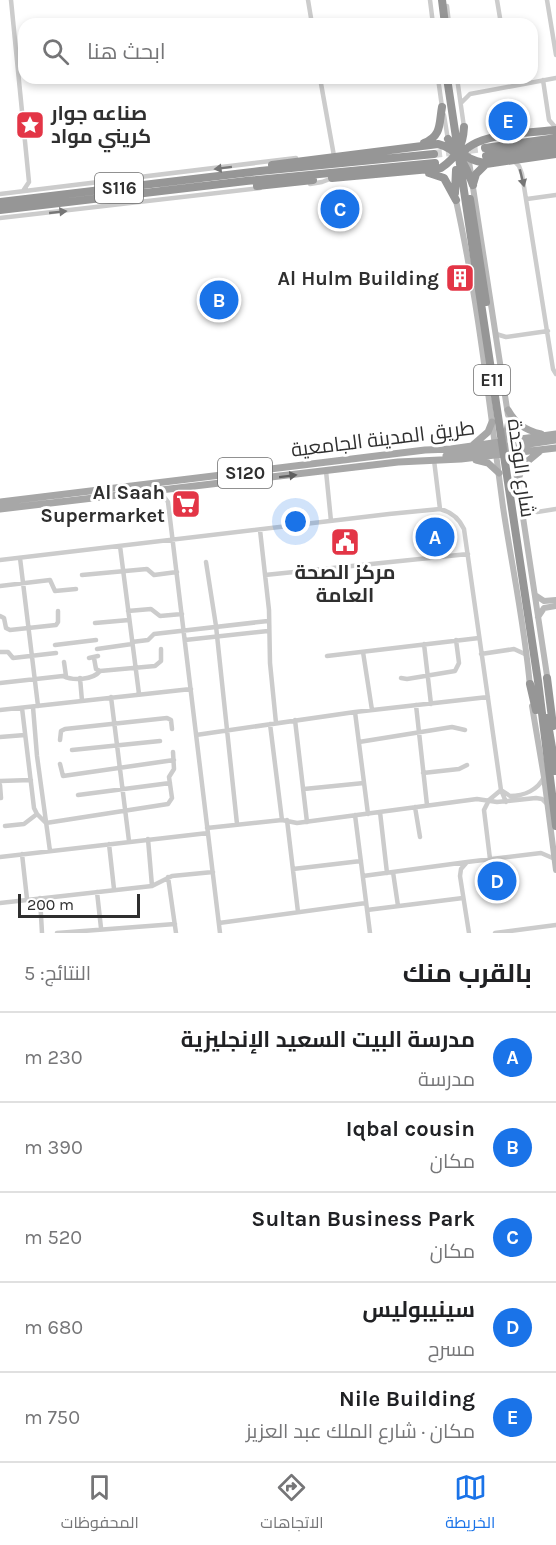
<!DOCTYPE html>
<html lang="ar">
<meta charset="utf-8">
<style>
:root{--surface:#fff;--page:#f6f6f6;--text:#202124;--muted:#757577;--line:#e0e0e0;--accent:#1a73e8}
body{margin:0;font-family:Karla,Cairo,sans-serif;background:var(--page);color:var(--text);direction:rtl}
.scale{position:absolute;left:18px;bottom:15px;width:122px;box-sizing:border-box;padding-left:6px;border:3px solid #2f2f2f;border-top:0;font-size:16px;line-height:21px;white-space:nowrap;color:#2f2f2f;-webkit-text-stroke:4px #fff;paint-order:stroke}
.you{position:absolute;left:296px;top:522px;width:21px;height:21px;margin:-15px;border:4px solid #fff;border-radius:50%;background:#1a73e8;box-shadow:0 0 0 9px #1a73e833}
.badge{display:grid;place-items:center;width:39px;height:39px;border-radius:50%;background:var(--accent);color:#fff;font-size:20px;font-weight:700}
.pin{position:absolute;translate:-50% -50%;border:3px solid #fff;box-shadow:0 2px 6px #0006}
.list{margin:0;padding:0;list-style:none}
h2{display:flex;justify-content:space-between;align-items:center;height:78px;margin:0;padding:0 24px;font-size:26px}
h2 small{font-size:20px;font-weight:400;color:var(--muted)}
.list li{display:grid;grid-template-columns:39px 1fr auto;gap:18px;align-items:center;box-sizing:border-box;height:90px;padding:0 24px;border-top:2px solid var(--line)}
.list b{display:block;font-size:22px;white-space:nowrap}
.list p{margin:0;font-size:20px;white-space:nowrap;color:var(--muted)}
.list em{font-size:20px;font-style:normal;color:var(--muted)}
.icon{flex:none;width:33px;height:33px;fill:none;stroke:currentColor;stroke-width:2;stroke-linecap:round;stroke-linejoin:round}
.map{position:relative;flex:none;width:556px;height:933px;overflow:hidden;direction:ltr}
.search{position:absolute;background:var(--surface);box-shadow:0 3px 9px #0003;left:18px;right:18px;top:18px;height:66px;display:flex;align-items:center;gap:15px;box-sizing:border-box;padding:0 21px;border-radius:18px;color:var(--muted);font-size:22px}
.sheet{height:528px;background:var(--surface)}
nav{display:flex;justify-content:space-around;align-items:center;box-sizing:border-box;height:84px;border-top:2px solid var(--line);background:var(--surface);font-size:16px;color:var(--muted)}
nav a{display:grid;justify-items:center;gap:3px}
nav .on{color:var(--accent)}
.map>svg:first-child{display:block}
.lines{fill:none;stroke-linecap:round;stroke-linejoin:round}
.highway-tunnel{stroke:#d5d5d5;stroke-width:8;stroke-dasharray:8 4;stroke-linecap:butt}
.street{stroke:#ccc;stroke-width:4.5}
.secondary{stroke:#b9b9b9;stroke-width:6}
.primary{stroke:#a7a7a7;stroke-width:7}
.highway{stroke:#969696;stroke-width:8}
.oneway{fill:#767676}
.oneway2{fill:#5f5f5f}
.labels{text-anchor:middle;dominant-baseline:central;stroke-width:6;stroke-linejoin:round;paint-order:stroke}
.shield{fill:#fff;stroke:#6d6d6d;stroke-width:1.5}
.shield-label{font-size:18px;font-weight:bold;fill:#2f2f2f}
.poi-label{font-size:20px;font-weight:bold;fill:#2f2f2f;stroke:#fff;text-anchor:end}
.street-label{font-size:20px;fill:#2f2f2f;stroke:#fff}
</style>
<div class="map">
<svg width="556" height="933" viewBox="0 0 556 933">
<rect width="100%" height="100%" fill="#fff"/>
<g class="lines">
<path class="highway-tunnel" d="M434,154L485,148"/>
<path class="street" d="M11,0L29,182L23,191
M308,0L312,24
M430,0L433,24
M497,0L501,24
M547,0L556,55
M447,6L449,24
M320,78L334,156
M438,78L442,107
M457,78L464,127
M510,78L516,82L523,83
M543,80L549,120L556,128
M461,103L470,94L556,78
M444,115L448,140
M514,161L519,166L522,174L553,369L556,374
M310,184L322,182L330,179
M0,194L296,158
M527,199L556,195
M0,218L260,188
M496,334L506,337L548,331
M434,460L440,509
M326,471L331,521
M159,490L168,502L220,933
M537,512L556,509
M260,530L269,610L270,663L276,723
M120,546L139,694
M20,558L38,706
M0,560L389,514L440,509C452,512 459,518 464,529L501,790L506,802
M206,562L216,626L237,824
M82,575L147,569L154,575L177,572
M265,575L468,554
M0,586L50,580L55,591L76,589
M128,611L151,609L160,616L182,614
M0,616L4,618L6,628L10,630L56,625L58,622V611
M95,623L129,620
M185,640L268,631
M132,642L148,640L154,634L268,621
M424,644L431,704
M55,645L96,640
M97,649L132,644
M0,652H8L13,658L56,653
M363,652L372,710
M481,654L514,649L527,655
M327,656L479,638
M89,658L98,656
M94,658L96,669L100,671L155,666L161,661V649
M64,662L66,676
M80,678L82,701
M401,678L407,679L455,671L459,663L456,640
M0,683L63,676C73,681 93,680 100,671
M111,697L129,841
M416,705L427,805
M33,707L37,756L50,851
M22,708L34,808L37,814L46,823L168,804L172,798L169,777L174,769L173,752
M0,710L191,689
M355,712L368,814
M295,720L307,822
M270,724L282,820
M196,735L355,712L488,697
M0,737L25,735
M60,740L61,731L65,729L167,718L171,720L172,729
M359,742L452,727L465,730
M72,750L160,741
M60,764L63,776L174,760
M423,773L459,769L467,765
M0,781L31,780
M0,785L1,798
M304,789L364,783
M78,795L170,783
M415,807L420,837
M380,812L387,873
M355,815L370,933
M287,820L298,912
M5,826L24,824L37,814
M207,828L282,820L297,823L477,799L497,802L536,798L542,799L546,803
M148,839L152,886
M109,844L114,889
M22,854L27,899
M0,857L208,833
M490,859L484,810L489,800L501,790L510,796C524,796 538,790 544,777
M293,869L361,861
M393,872L398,906
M363,876L467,862
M168,877L176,933
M97,892L101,928
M40,898L42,933
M0,903L152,886L172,876L213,872
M367,910L463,898
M219,923L366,903
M57,933L175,924
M469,933L460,876L461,869L467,862L541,853L555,859
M495,933L556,925"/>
<path class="secondary" d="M468,155L508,415
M455,196C478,299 489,403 503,507C512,567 525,627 530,687
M509,425L548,682
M535,595L544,601L556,600
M538,617L544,608L556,606
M532,706L544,777L556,870"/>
<path class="primary" d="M508,410C516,424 525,430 541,434
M473,445L488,432L492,422
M500,452L509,447L556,440
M446,456L499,448L505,441L509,421
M476,460L488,463L499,473
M517,482L523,465L540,451
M0,502L425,450L451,449L556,434
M0,509L398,462L461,459L556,448"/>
<path class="highway" d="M442,0L445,24
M447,78L538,681L556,826
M448,139C458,153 470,162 488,163
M424,143C442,136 439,123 442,107
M485,148L556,138
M461,155C476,132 530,133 556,130
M486,156L556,146
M272,165L438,144C459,149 466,166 473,185
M429,173L444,178L456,200
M332,178L441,168C457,157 463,146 464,127
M473,184L476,174L486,164L556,154
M257,186L313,180
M455,193L456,170
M470,199L486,302
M0,202L260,171L434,154
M0,210L246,181L435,163
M547,678L553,726
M530,684L536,710
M547,718L556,771"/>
</g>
<defs><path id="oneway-solid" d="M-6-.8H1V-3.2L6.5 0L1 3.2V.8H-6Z" transform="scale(1.5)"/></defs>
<g class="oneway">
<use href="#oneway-solid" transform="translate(223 168) rotate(173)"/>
<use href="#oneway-solid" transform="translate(522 178) rotate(76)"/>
<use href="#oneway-solid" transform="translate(58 212) rotate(-6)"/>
</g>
<use class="oneway2" href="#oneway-solid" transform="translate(288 476) rotate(-7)"/>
<defs>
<g id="sight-square" transform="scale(1.5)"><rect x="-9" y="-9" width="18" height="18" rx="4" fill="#e33546" stroke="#fff"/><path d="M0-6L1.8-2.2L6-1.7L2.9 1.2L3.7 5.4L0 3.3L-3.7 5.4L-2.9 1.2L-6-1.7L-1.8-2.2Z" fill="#fff"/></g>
<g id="building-square" transform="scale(1.5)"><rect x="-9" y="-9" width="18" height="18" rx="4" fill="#e33546" stroke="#fff"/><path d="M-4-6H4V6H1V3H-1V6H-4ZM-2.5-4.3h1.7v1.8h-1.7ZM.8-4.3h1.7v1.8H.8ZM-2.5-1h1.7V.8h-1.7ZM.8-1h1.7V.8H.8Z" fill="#fff"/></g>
<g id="supermarket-square" transform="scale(1.5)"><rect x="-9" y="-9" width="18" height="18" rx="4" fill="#e33546" stroke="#fff"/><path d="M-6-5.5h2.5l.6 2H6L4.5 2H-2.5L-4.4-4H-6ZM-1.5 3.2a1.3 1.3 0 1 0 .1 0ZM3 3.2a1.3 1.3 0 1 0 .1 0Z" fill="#fff"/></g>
<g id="civic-square" transform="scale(1.5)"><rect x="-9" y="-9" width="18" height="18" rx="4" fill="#e33546" stroke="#fff"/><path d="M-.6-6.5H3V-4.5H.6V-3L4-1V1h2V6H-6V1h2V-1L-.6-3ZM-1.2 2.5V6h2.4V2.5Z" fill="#fff"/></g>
</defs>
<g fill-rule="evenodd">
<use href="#sight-square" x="30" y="125"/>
<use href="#building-square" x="460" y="278"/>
<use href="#supermarket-square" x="186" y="504"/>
<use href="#civic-square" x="345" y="542"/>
</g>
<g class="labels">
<g class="shield">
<rect x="95" y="173" width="48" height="30" rx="4.5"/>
<rect x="474" y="365" width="36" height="30" rx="4.5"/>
<rect x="218" y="458" width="54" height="30" rx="4.5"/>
</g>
<g class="shield-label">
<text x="119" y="188">S116</text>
<text x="492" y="380">E11</text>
<text x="245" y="473">S120</text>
</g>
<g class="poi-label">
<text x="51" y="113" text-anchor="start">صناعه جوار<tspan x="51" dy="23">كريني مواد</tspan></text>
<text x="439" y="278">Al Hulm Building</text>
<text x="165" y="492">Al Saah<tspan x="165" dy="23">Supermarket</tspan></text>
<text x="345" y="572" text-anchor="middle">مركز الصحة<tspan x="345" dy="23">العامة</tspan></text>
</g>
<g class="street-label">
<text transform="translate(383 439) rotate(-7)">طريق المدينة الجامعية</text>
<text transform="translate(521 468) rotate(82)">شارع الوحدة</text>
</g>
</g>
</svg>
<div class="scale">200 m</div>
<div class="you"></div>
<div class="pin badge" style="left:435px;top:537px">A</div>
<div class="pin badge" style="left:219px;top:300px">B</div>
<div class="pin badge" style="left:340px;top:209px">C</div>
<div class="pin badge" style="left:497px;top:881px">D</div>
<div class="pin badge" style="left:508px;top:121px">E</div>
<div class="search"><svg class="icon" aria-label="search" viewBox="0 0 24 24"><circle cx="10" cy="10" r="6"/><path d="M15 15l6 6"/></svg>ابحث هنا</div>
</div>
<section class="sheet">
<h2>بالقرب منك<small>النتائج: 5</small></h2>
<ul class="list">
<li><span class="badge">A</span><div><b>مدرسة البيت السعيد الإنجليزية</b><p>مدرسة</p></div><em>230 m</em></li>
<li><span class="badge">B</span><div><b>Iqbal cousin</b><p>مكان</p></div><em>390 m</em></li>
<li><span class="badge">C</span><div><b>Sultan Business Park</b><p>مكان</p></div><em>520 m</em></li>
<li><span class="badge">D</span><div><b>سينيبوليس</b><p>مسرح</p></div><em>680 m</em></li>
<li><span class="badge">E</span><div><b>Nile Building</b><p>مكان · شارع الملك عبد العزيز</p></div><em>750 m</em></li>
</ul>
</section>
<nav>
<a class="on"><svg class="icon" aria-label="map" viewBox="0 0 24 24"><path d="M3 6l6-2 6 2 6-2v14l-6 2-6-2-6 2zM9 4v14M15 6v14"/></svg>الخريطة</a>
<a><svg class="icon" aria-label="directions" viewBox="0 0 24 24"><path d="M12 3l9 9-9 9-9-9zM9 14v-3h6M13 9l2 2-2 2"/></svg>الاتجاهات</a>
<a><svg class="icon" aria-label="saved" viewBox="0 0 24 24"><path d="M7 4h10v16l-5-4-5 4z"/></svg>المحفوظات</a>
</nav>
